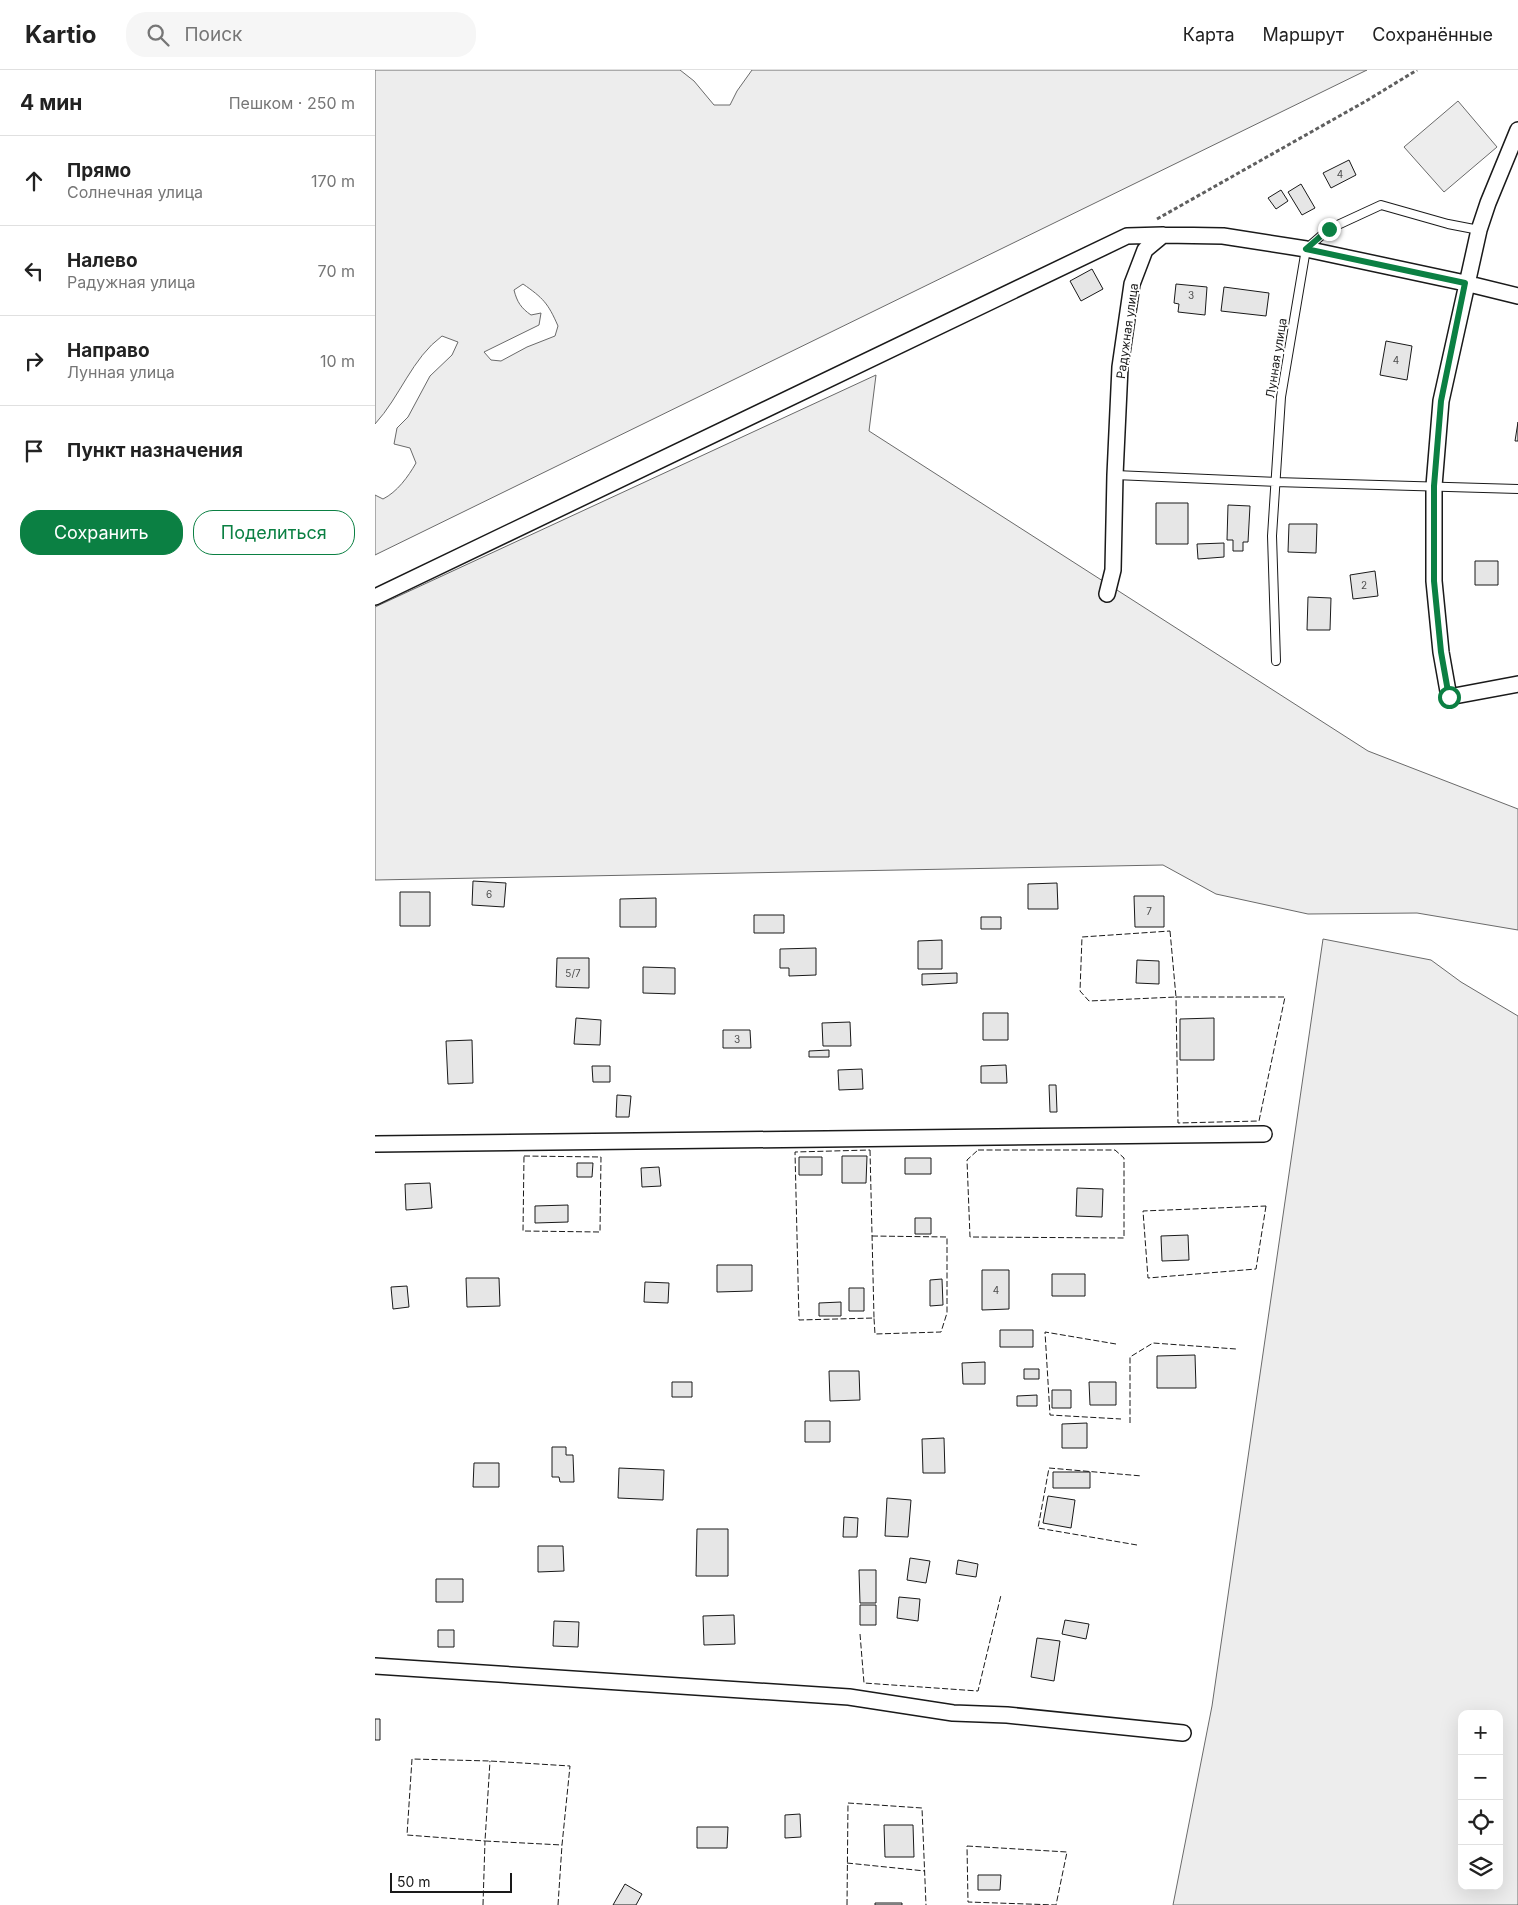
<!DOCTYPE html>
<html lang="ru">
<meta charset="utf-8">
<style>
:root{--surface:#fff;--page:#f6f6f6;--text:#222;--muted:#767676;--line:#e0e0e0;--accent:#0b8043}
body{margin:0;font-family:Inter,sans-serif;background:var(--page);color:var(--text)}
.controls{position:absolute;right:15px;bottom:15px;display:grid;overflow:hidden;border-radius:10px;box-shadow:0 5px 20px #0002}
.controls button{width:45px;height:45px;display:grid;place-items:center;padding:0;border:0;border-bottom:1px solid var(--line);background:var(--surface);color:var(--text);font:25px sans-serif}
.scale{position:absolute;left:15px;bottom:12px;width:122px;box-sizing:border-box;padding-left:5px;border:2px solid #1a1a1a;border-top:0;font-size:14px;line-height:18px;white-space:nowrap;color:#1a1a1a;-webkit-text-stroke:4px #fff;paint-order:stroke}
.stop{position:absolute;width:15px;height:15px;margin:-11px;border:4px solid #0b8043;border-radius:50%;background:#fff}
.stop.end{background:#0b8043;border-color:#fff;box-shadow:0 1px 5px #0008}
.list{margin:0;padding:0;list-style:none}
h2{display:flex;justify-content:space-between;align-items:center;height:65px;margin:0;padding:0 20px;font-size:21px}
h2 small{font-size:16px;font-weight:400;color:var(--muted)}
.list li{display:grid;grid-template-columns:32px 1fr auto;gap:15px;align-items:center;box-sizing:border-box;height:90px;padding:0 20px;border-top:1px solid var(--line)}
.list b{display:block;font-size:19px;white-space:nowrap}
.list p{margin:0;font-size:16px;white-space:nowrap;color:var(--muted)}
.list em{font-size:16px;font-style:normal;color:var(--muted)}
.actions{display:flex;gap:10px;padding:15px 20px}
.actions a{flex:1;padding:11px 0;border:1px solid var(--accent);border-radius:20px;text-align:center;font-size:18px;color:var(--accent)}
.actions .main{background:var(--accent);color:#fff}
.icon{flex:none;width:28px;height:28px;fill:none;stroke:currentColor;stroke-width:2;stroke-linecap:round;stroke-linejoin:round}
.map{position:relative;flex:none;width:1143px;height:1835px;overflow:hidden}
header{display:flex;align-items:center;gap:30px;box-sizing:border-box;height:70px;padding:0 25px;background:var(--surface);border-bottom:1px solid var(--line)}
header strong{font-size:24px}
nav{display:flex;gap:28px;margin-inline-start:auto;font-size:18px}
.search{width:350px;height:45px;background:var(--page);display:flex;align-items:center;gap:12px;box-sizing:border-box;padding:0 18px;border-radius:20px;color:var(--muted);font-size:19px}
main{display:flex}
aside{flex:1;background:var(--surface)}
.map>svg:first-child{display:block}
.green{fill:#ededed;stroke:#6a6a6a;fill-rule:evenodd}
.building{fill:#e6e6e6;stroke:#1a1a1a}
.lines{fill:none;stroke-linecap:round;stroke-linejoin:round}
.lane-casing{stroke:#1a1a1a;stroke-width:10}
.street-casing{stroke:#1a1a1a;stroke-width:18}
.path{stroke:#5f5f5f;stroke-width:3;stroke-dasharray:4 2.5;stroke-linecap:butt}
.lane{stroke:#fff;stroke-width:8}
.street{stroke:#fff;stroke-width:15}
.fence{stroke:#1a1a1a;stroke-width:1;stroke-dasharray:6 2.5;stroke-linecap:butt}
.route{stroke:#0b8043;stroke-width:6}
.labels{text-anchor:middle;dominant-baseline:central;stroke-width:4;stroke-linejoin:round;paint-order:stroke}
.number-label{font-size:10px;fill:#4d4d4d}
.street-label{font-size:12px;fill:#1a1a1a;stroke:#fff}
</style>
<header>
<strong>Kartio</strong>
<div class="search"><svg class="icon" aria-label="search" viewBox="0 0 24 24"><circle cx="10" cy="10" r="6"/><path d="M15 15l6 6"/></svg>Поиск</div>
<nav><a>Карта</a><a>Маршрут</a><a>Сохранённые</a></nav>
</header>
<main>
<aside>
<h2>4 мин<small>Пешком · 250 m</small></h2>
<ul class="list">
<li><svg class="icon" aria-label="ahead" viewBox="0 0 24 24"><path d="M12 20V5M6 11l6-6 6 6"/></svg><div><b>Прямо</b><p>Солнечная улица</p></div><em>170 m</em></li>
<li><svg class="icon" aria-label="left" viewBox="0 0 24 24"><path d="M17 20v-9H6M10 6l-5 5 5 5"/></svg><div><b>Налево</b><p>Радужная улица</p></div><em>70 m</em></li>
<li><svg class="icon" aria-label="right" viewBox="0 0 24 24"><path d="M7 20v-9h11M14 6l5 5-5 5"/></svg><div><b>Направо</b><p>Лунная улица</p></div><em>10 m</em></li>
<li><svg class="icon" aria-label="arrive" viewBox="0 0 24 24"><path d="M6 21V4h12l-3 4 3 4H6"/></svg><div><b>Пункт назначения</b></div></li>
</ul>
<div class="actions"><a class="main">Сохранить</a><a>Поделиться</a></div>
</aside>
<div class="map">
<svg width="1143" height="1835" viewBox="0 0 1143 1835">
<rect width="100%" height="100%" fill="#fff"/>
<path class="green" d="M0,0H305L319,11L339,35H355L362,21L377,0H992L0,485V425L8,429C22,422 33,407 41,393L35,378L19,374L22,358L33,347L55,306L77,285L83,272L67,266C37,288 25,327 0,354ZM148,214C168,228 173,233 183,256L180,266L152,277L126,291L116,290L109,282L164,255L166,243L156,245C146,238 142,232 139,220Z
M1083,31L1122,77L1069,122L1029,77Z
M501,305L494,361L993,681L1143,739V860L1042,843L933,844L841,824L788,795L0,810V537Z
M948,869L1056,890L1086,912L1143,946V1835H798L837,1636ZM1087,1644H1124V1816H1087Z"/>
<path class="building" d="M974,90L981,105L956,118L948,103Z
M926,114L940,138L927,145L913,122Z
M906,120L913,131L901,139L893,128Z
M717,199L728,219L706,231L695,211Z
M801,214L832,217L830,245L803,242L804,234L799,233Z
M849,217L894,223L891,246L846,241Z
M1011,271L1037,276L1032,310L1005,305Z
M1143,352V371H1140Z
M781,433H813V474H781Z
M853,435L875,436L873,472H868V481H858V470H852Z
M914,454H942L941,483L913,482Z
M849,473V487L823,489L822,474Z
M1100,491H1123V515H1100Z
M1000,501L1003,526L978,529L975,505Z
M933,527L956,528L955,560H932Z
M98,811L131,813L129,837L97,835Z
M682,813L683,839H653V814Z
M25,822H55V856H25Z
M759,826H789V857H760Z
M281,828V857H245V829Z
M379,845H409V863H379Z
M606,847H626V859H606Z
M567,870V899H543V871Z
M441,878V905L414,906V898H405V879Z
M182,888H214V918L181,917Z
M762,890L784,891V914L761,913Z
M268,897L300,898V924L268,923Z
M582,903V913L547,915V904Z
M608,943H633V970H608Z
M201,948L226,950L225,975L199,974Z
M839,948V990H805V949Z
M475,952L476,976H448L447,953Z
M348,960H375L376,978H348Z
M97,970L98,1013L73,1014L71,971Z
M454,980V987H434V981Z
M631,995L632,1013H606V996Z
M217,996H235V1012H218Z
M487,999L488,1019L464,1020L463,1000Z
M674,1015H681L682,1042H675Z
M242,1025L256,1026L254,1047H241Z
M467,1086H492L491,1113H467Z
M424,1087H447V1105H424Z
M530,1088H556V1104H530Z
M202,1093H218L217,1107H202Z
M284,1097L286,1116L267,1117L266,1098Z
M55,1113L57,1138L31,1140L30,1114Z
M702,1118L728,1119L727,1147L701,1146Z
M193,1135V1152L160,1153V1136Z
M540,1148H556V1164H540Z
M813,1165L814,1190L787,1191L786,1166Z
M342,1195H377V1221L342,1222Z
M607,1200H634V1239L607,1240Z
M677,1204H710V1226H677Z
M91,1208H124L125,1236L92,1237Z
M567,1209L568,1235L555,1236V1210Z
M270,1212L294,1213L293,1233L269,1232Z
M32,1216L34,1237L18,1239L16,1217Z
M474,1218H489V1241H474Z
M466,1232V1246H444V1233Z
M625,1260H658V1277H625Z
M820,1285L821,1318H782V1286Z
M610,1292V1314H588L587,1293Z
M649,1299H664V1309H649Z
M454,1301H484L485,1330L455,1331Z
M297,1312H317V1327H297Z
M714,1312H741V1335H715Z
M677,1320H696V1338H677Z
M662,1325V1336H642V1326Z
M430,1351H455V1372H430Z
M712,1353V1378H687V1354Z
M569,1368L570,1403H548L547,1369Z
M177,1377H191V1385H198L199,1412H185L184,1407H177Z
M99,1393H124V1417H98Z
M244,1398L289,1400L288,1430L243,1428Z
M678,1402H715V1418H678Z
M673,1426L700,1430L696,1458L668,1453Z
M512,1428L536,1430L533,1467L510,1466Z
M469,1447L483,1448L482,1467H468Z
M322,1459H353V1506H321Z
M163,1476H188L189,1501L163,1502Z
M535,1488L555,1491L551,1513L532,1510Z
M583,1490L603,1494L601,1507L581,1504Z
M484,1500H501V1533H485Z
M61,1509H88V1532H61Z
M524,1527L545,1529L543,1551L522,1548Z
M485,1535H501V1555H485Z
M359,1545L360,1574L329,1575L328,1546Z
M690,1550L714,1554L711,1569L687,1564Z
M179,1551L204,1552L203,1577L178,1576Z
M63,1560H79V1577H63Z
M662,1568L685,1571L679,1611L656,1607Z
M0,1649H5V1670H0Z
M425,1744L426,1767L410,1768V1745Z
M509,1755H538L539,1787H510Z
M322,1757H353L352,1778H322Z
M603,1805H626L625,1820H603Z
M250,1814L267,1824L261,1835H238Z
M500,1833H527V1835H500Z"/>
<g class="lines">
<g class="lane-casing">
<path id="lane" d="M740,405L900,412L1143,419
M901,591L897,466L906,327L931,179L954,159L1006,135L1073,154L1104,160"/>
</g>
<g class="street-casing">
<path id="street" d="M1143,60L1113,133L1104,160L1066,331L1059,416V511L1066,582L1074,627L1143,614
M732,524L738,500L740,405L745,297L757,214L770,180L788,165
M0,527L752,166L788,165L848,166L931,179L1090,213L1143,226
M0,1074L889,1064
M0,1596L474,1627L578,1643L632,1645L808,1663"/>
</g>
<path class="path" d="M782,149L991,31L1042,0"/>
<use href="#lane" class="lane"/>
<use href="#street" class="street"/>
<path class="fence" d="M795,861L801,927L714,931L705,921L707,867Z
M801,927H910L884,1051L803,1053Z
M495,1080L499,1248L424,1250L420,1082Z
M603,1080H740L749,1088V1168L595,1167L592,1090Z
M149,1086L226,1087L225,1162L148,1161Z
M891,1136L881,1199L773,1208L768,1141Z
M497,1166L572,1167V1243L566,1262L500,1264L499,1248
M741,1274L670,1262L675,1345L746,1349
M755,1353V1287L778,1273L861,1279
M762,1475L663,1458L674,1398L767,1406
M485,1564L489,1613L603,1621L626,1525
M592,1776L692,1782L681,1835L593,1832Z
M472,1793L550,1801
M108,1835L110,1771L32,1765L37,1689L115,1691L195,1696L187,1775L110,1771L115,1691
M183,1835L187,1775
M472,1835L473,1733L547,1738L551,1835"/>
</g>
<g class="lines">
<path class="route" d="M954,159L931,179L1090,213L1066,331L1059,416V511L1066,582L1074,627"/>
</g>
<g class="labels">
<g class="number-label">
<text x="965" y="104">4</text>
<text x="816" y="225">3</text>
<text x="1021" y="290">4</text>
<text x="989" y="515">2</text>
<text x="114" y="824">6</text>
<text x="774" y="841">7</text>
<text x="198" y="903">5/7</text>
<text x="362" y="969">3</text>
<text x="621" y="1220">4</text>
</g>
<g class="street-label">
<text transform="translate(752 261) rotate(-82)">Радужная улица</text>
<text transform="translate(901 288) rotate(-81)">Лунная улица</text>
</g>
</g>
</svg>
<div class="controls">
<button>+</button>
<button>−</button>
<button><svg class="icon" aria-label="locate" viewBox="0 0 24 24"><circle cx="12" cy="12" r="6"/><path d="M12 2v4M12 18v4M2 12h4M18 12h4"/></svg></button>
<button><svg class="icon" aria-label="layers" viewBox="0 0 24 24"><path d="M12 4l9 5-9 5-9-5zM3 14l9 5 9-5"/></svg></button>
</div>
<div class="scale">50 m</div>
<div class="stop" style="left:1074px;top:627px"></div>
<div class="stop end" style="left:954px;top:159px"></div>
</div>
</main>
